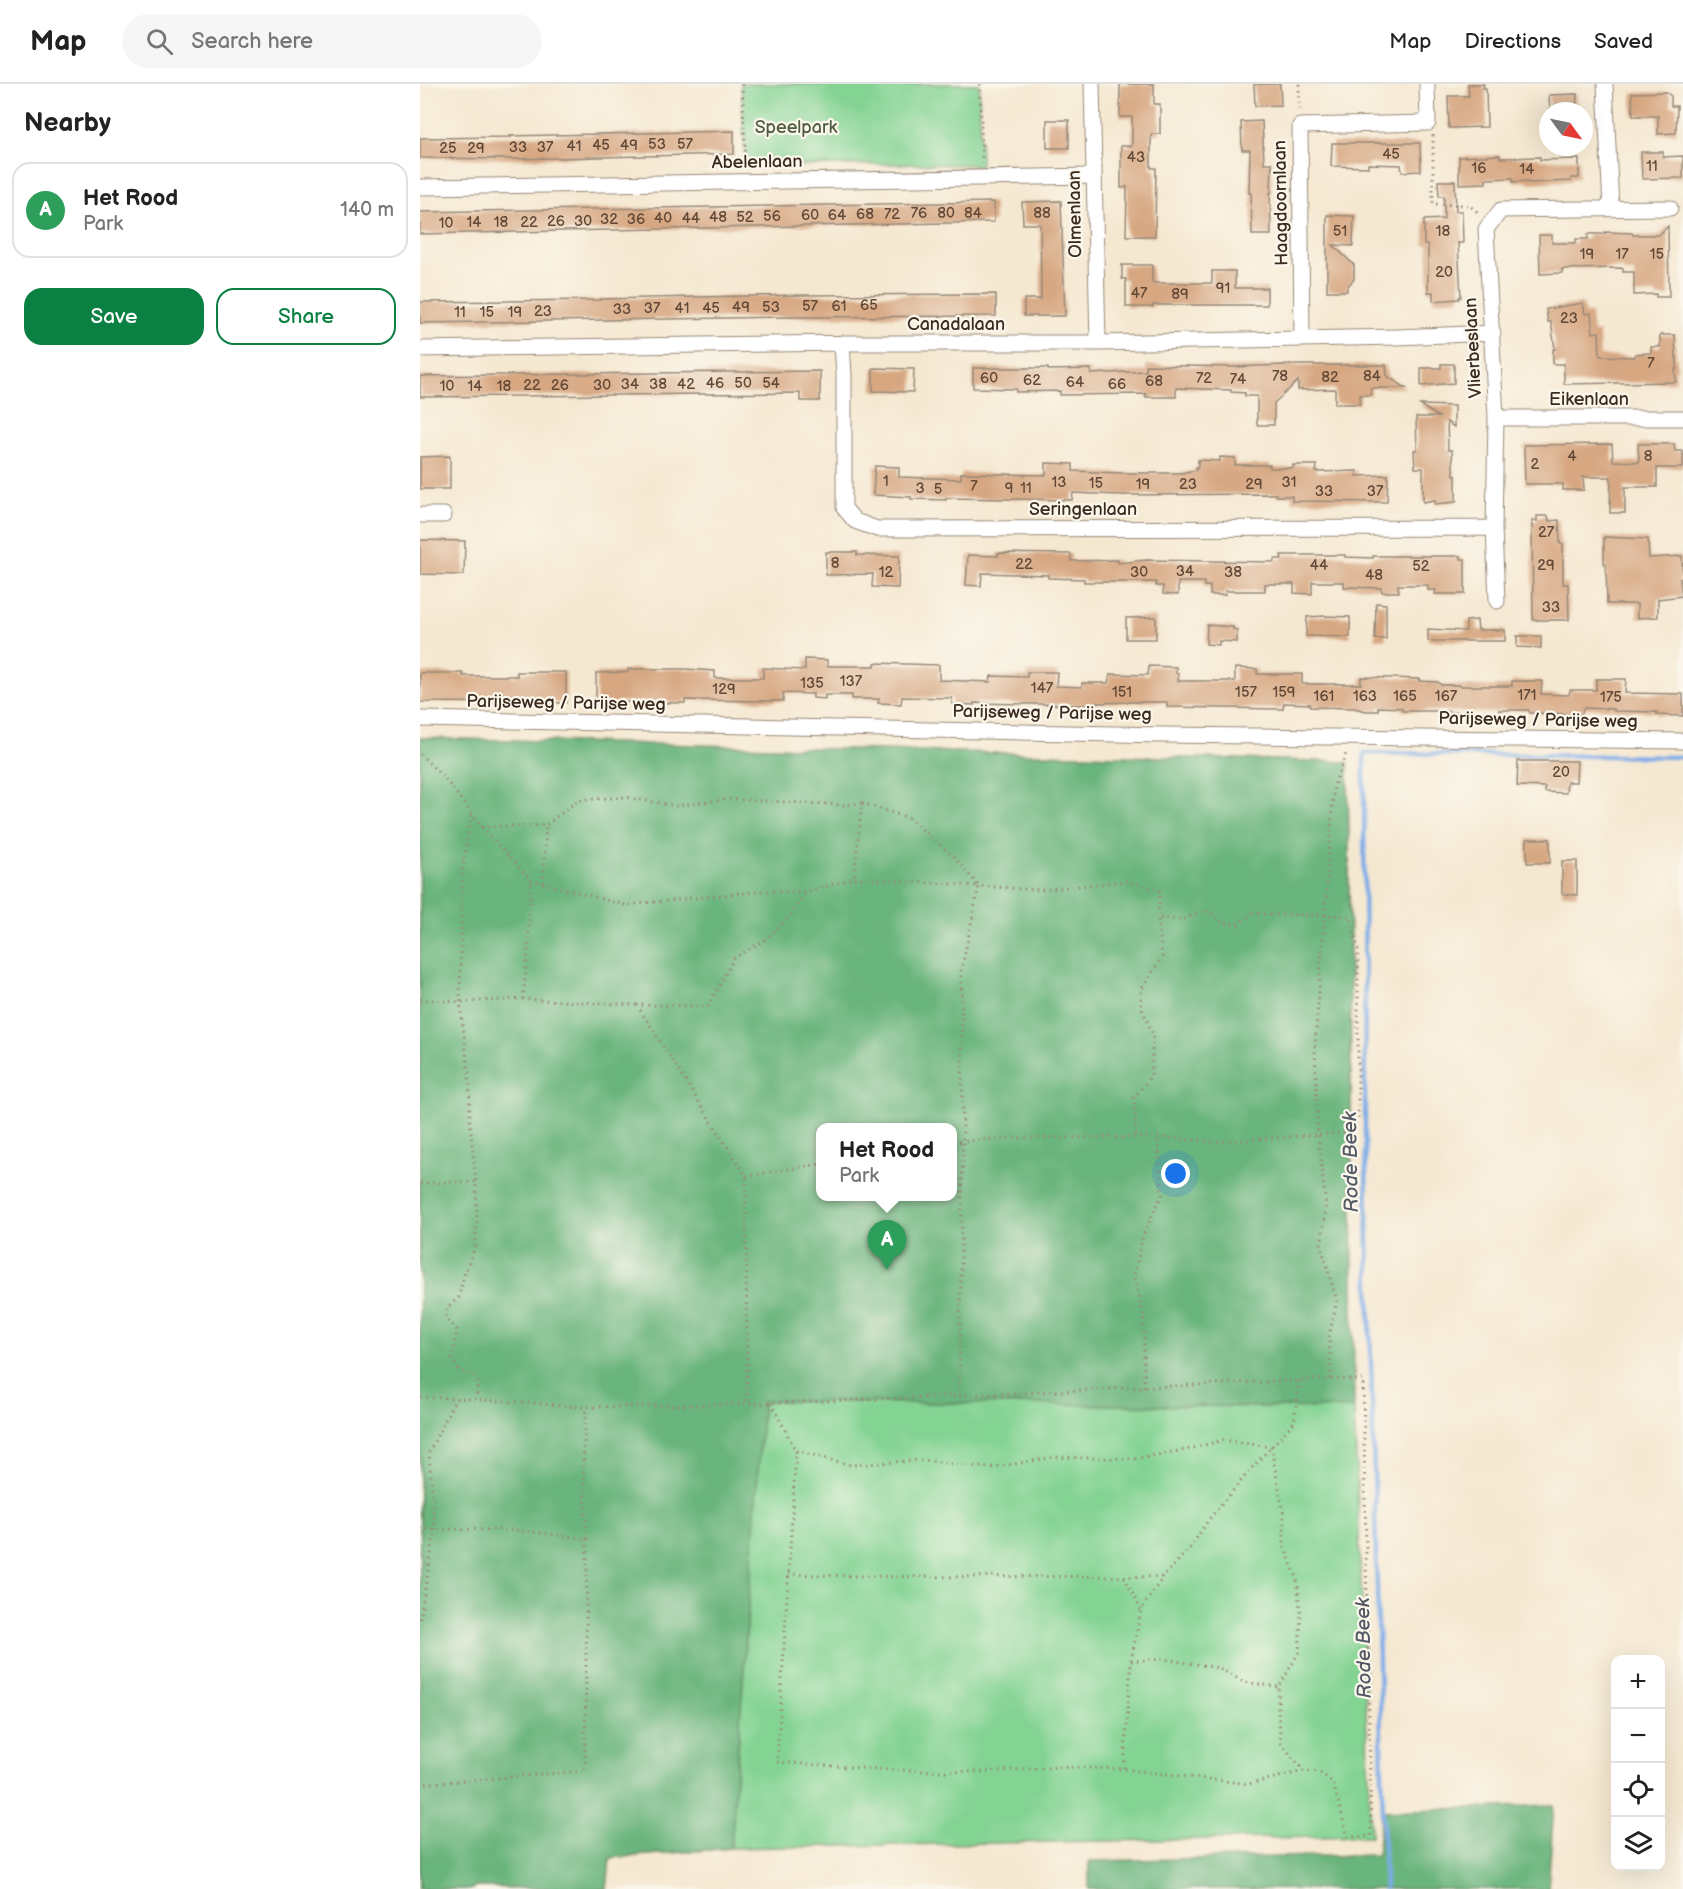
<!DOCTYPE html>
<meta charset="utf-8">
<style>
:root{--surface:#fff;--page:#f6f6f6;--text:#222;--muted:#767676;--line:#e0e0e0;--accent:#0b8043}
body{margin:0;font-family:"Balsamiq Sans",sans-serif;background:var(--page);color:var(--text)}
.controls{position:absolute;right:18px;bottom:18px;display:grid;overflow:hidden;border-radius:12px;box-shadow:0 6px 24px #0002}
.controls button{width:54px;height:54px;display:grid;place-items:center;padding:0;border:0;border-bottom:2px solid var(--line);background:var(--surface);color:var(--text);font:30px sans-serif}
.compass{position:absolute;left:1119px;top:18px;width:54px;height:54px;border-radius:50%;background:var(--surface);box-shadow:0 6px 24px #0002;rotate:123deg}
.you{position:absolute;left:756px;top:1090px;width:21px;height:21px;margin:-15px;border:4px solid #fff;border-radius:50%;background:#1a73e8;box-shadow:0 0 0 9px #1a73e833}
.badge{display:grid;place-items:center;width:39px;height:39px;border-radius:50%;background:var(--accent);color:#fff;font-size:20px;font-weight:700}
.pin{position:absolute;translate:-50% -50px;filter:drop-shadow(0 2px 3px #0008)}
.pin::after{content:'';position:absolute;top:32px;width:21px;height:18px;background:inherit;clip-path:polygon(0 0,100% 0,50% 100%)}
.popup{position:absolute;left:396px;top:1039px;width:141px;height:78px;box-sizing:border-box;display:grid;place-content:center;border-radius:12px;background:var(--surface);filter:drop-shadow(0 2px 4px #0005);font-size:20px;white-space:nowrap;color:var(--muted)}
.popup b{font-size:22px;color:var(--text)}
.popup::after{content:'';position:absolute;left:50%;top:100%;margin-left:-12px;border:12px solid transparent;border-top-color:var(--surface)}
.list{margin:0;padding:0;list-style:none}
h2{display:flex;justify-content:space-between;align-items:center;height:78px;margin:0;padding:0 24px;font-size:26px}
h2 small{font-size:20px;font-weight:400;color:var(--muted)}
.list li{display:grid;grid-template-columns:39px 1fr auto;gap:18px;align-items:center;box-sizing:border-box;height:96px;margin:0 12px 12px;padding:0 12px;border:2px solid var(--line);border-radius:18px}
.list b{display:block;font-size:22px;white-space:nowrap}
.list p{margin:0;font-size:20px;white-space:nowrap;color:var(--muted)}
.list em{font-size:20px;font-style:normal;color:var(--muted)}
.actions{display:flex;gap:12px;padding:18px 24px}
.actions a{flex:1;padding:14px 0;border:2px solid var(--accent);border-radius:18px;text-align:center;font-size:21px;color:var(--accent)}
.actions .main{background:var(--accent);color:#fff}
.icon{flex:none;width:33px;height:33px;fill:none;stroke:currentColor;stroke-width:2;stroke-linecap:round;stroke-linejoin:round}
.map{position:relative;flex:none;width:1263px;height:1805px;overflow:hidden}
header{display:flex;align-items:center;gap:36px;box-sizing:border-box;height:84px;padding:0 30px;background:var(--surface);border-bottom:2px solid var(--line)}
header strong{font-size:28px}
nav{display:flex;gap:33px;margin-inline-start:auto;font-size:21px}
.search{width:420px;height:54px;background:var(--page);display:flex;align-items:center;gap:15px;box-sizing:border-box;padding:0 21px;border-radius:33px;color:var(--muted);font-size:22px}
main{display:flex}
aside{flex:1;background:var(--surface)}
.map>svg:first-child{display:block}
.green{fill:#83d393;stroke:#5f7e58;stroke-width:1.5;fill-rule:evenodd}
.forest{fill:#6ab57d;stroke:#52704e;stroke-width:1.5;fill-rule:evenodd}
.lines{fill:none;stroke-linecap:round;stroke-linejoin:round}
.stream{stroke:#7cace7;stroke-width:4.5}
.building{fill:#d7a782}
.street-casing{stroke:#988978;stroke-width:17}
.path{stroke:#988978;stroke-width:3;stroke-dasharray:1.5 4.5;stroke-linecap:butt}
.street{stroke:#fff;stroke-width:15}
.labels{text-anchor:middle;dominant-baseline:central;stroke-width:4.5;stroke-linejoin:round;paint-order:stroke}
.number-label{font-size:15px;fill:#624937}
.park-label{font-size:18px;fill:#515d41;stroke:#fbf7ec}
.street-label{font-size:18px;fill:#3b2a1e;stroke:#fbf7ec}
.water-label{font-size:20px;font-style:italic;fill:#525864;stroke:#fbf7ec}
</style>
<header>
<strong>Map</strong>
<div class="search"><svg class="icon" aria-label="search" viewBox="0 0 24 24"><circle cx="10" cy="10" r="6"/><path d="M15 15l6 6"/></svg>Search here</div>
<nav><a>Map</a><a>Directions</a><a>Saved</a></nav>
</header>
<main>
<aside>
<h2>Nearby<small></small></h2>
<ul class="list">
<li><span class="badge" style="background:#2e9e5b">A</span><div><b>Het Rood</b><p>Park</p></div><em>140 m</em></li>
</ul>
<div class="actions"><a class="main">Save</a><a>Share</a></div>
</aside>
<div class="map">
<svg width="1263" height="1805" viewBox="0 0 1263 1805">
<rect width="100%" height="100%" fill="#fbf7ec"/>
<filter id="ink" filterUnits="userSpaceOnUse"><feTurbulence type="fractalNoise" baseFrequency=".0167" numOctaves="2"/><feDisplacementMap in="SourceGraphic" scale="12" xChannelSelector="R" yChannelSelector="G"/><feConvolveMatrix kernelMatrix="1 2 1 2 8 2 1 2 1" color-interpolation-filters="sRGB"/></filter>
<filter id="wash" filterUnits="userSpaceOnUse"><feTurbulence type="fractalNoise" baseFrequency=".008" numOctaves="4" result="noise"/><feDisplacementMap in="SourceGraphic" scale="24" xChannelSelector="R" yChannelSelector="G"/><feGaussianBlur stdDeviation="1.35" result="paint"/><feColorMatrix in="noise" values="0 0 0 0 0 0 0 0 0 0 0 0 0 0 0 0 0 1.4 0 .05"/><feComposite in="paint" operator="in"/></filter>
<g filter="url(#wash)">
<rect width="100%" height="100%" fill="#f5e8d1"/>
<path class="green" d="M321,0H559L561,81L477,80L326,83Z
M0,654L928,678L934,1324L951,1752L311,1764L190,1774L187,1805L55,1803L51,1805H0ZM401,1044H533V1112H401Z"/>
<path class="forest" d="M0,654L928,678L934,1324L343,1317L311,1764L190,1774L187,1805L55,1803L51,1805H0ZM401,1044H533V1112H401Z
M1134,1721L1128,1805H669V1777L957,1771L962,1727Z"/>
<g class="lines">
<path class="stream" d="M965,1805L945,1049L944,669L1263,673"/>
</g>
<g id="blocks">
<path class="building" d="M700,0H734V20H740V50H731V84H736L735,152H706L707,103L701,104V62H712V33H700Z
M834,0H860L861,21L835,22Z
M1048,0H1064L1063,4H1066L1067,43L1029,44L1028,12H1049Z
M1246,8L1251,12V22H1257L1256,49L1238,50V32H1213L1212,9Z
M1157,10L1156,27H1130L1129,11Z
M627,36H649V64H627Z
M842,37L844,79H852L851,109H850L851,151H832L831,109H829L830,66H822L821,38Z
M314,47V70L91,75L0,74V54L91,53L90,52Z
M912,59H1000L1001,87L982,88L981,81L948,80V83L911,82Z
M1221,68H1243V73L1263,72V94L1222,95Z
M1080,71V74L1120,73V76L1159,75V94H1151V97L1108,99V97L1093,98V94L1066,95V99L1039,100V73Z
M1018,97H1035L1036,127H1042L1043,159H1038L1041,213H1039V215L1013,217V208H1008V161H1004V136L1024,135V112H1019Z
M641,117L645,232H604V215H621V198L620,140H603L602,118Z
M574,118V138L0,150V128Z
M907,131L934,132L933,162L913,161L934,181V195L927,203V207H907Z
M1248,142L1249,213H1236V210L1214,211V188H1203V184L1142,185V189L1120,190L1119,151H1132V159H1156V155H1168V150H1185V148L1212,149L1213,151H1239Z
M702,181H732V199H792V187H815V204H847V221H733V223H706V195H702Z
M576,210V232L373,233L0,239V218L180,216V215L382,211Z
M1163,219L1165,230L1171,229L1173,249L1179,248L1180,272L1215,273V270L1231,269V263H1240V251H1255L1256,274H1257V285H1255L1256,298L1144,300V280H1133V265H1135L1131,238H1128L1126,225Z
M1021,280H1034V299L1001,302V284H1021Z
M726,281L812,283L867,281H966L967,292L986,304H951V311H940V320H915V305L878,306V297L854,319V341H837V312H825V309L811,308V306L756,304V313H726V310L640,311V307L596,308V305L553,304V284H628V286L671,285V290L726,287Z
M453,284L494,285L493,308L453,307Z
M400,287V317H380V309L0,313V292Z
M1000,321L1034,322V343L1027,338L1028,366H1032L1033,383L1034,391H1036V418L1015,420V416L1003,418V384H995L994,366H997L996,333H1019Z
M1192,360L1193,377L1219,378L1218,360H1254L1255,367H1263V384H1237V403H1205V429H1190L1191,393H1163L1164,406H1143V400H1105L1104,361Z
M30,372V405H0V373Z
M800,373L815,374V381H850V384H873V381H897L896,388L937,387V392L968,391L967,418L872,417V412H856V410L701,411L653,409L652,416L526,414V416L491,415V413L453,411L455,382L479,383V393L541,395V389L626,391V379L653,380V387L701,389H761L776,386V383H778V376L800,377Z
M1117,432H1128L1129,437L1139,436L1140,460H1143V500H1148L1149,536H1113L1112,437H1117Z
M1184,453L1228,455L1229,474L1262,472L1263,494L1260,495L1262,512L1238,515V533L1217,534V520H1187L1186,480H1184Z
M0,456L45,457L44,491L0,490Z
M406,468H437V471L479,472L478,504L452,503L453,490L406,491Z
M578,469L651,470V477L698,476V479L727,476L854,478V475H862L861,471H925V473L953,474V472H1041V475H1045V510H1015L1016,506H1008V501H978L979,508H962L961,504L924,503V498H892V510L874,509V500H845V507H805V511H790V502H784V498H758V511L743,510V502H736V498H664V495L628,494V491L596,490L562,489L561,502L546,501L548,471L578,472Z
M956,519L966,520V555H955Z
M905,532L930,533V553L886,552L887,533Z
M736,533V555H706V534Z
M1057,536L1058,546H1085V557H1008V545L1046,547V537Z
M787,541L813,543V545L817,546V558L799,557V561L786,560Z
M1097,552H1121V564L1097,563Z
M385,575L407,576V582H455V579L519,581V596L570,598L571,592L607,593V588H637L636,602L662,603V599H688L690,590L728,591L729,582L756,583V589H758V597H815V584L837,585V590H882V600H941V593L1000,595L999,597L1018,598L1021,601H1039V602H1092V597H1122L1121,610L1149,611L1150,606H1176V595H1206L1205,609L1263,610V632L1237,631V628L1194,627V625L1163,624L1162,630L1110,629L1109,626H1079V629L1029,628V627H982V624L958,623V627H946L934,624L890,623V620L864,619L863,625L747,623V618H715L676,619V620H668V621L554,619V621L532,620V614L482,613L481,620L458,619L459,615H432V611H405V615L393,614V610L363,609V617L265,616V619L198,618V620H176V589L208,588V585H265L295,587V594H343V584L385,586Z
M97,588H146V619L0,618V589H43V592H97Z
M1098,677H1157L1156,698H1147L1146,709L1125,708V703L1097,702Z
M1107,755H1130V779H1107Z
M1142,777H1157V811L1142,810Z"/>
</g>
</g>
<g filter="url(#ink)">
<use href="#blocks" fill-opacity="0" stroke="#988978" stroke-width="1.5"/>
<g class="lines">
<g class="street-casing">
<path id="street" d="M672,0L678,259
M1185,0L1191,124
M0,103L674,92
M882,255L880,42L1008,39L1007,0
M422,259L424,291V424L435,437L457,445L1074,444
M0,265L422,259H678L977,253L1073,249
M1076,334H1263
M0,431H24
M1077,517L1074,444L1076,334L1066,145L1081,126L1250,124
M0,635L741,651L1263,657"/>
</g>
<path class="path" d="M322,0L326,84
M560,0L562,79
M879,0V28
M1013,51V120L1049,121L1060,130
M0,670L26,696L65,747L111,796L205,821L343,807L386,808L434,794L559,802L541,888L543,1057L594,1054L738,1053L797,1058L932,1048L938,1033V865L930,832C897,830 865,832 832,829L817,841L802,838L789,827L778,828L763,836L738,834
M442,719L489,734L534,773L559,802L621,806L707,797L740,806L738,834L742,873L721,906V923L733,950L731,992L714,1013L716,1053
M51,731L42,788L40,918L49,990L50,1039L56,1098L57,1132L55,1163L43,1194L39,1213L27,1224L26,1235L37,1246L32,1275L39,1286L54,1292L58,1299L56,1315
M61,743L126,741L158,716L205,713L256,722L308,715L424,721L442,719L434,794
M123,799L126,741
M0,915L40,918L103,915L217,921L288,922L314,874L345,856L357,845L369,833L386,808
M103,915L108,865L111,796
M217,921L326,1092L327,1319
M533,1059L543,1057L539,1311
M326,1092L401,1080
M0,1099L56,1098
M911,1295L909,1252L917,1217L901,1162L906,1123L898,1050L895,962L914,701L927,667
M724,1303V1234L714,1191L723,1151L742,1111L738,1053
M0,1313C38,1314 76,1317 114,1319C133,1321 151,1323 169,1323C417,1320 664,1305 911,1295L943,1296L951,1752L928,1753L913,1699L899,1688L884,1687L829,1700L704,1685L639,1683L564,1688L470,1686L357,1678L376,1367L351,1319
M376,1367L431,1381L503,1376L569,1384L636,1373L714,1375L770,1365L803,1356L851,1363L864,1432V1462L877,1494L881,1534L879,1568L859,1603L858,1626L861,1659L884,1687
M0,1445L95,1446L167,1455L163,1379L166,1323
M368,1490C493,1495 618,1491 743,1493L770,1464L789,1435L831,1385L874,1338L879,1296
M704,1493L721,1526
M0,1535L15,1446L9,1368L36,1314
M711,1577L744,1575L799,1584L824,1598L859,1603
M704,1684L711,1577L721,1526L743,1493
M0,1700L165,1687L167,1455"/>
<use href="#street" class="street"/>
</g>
</g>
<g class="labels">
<g class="number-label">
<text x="237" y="60">53</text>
<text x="265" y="60">57</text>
<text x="181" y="61">45</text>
<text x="209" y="61">49</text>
<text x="154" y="62">41</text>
<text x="98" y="63">33</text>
<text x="125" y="63">37</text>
<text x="28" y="64">25</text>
<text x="56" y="64">29</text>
<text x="971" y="70">45</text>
<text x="716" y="73">43</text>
<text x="1232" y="82">11</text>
<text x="1059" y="84">16</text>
<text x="1107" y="85">14</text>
<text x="499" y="129">76</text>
<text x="526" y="129">80</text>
<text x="553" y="129">84</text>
<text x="622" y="129">88</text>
<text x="445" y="130">68</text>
<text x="472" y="130">72</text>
<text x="390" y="131">60</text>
<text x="417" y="131">64</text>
<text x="352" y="132">56</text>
<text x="298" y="133">48</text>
<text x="325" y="133">52</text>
<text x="243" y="134">40</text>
<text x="271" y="134">44</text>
<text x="189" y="135">32</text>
<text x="216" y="135">36</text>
<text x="136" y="137">26</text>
<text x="163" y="137">30</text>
<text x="54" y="138">14</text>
<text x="81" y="138">18</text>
<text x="109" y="138">22</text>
<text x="26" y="139">10</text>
<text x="920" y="147">51</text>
<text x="1023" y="147">18</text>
<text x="1167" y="170">19</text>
<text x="1202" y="170">17</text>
<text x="1237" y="170">15</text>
<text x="1024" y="188">20</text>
<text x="803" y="204">91</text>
<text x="719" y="209">47</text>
<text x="760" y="210">89</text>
<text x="449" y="221">65</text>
<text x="390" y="222">57</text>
<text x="419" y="222">61</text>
<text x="321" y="223">49</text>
<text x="351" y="223">53</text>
<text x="232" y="224">37</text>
<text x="262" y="224">41</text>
<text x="291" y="224">45</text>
<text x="202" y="225">33</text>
<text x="123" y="227">23</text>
<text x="40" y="228">11</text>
<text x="67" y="228">15</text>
<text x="95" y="228">19</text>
<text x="1149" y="234">23</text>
<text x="1231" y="279">7</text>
<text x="860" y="292">78</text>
<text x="952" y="292">84</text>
<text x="910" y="293">82</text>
<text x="569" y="294">60</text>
<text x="784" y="294">72</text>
<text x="818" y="295">74</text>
<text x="612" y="296">62</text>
<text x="734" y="297">68</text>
<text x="655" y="298">64</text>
<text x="295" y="299">46</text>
<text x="323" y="299">50</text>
<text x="351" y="299">54</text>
<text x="210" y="300">34</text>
<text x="238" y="300">38</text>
<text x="266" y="300">42</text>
<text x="697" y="300">66</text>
<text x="112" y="301">22</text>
<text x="140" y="301">26</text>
<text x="182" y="301">30</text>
<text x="27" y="302">10</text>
<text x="55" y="302">14</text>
<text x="84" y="302">18</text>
<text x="1152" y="372">4</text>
<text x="1228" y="372">8</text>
<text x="1115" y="380">2</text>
<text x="466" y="397">1</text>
<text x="639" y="398">13</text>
<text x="869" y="398">31</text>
<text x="676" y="399">15</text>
<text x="723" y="400">19</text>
<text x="768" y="400">23</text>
<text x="834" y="400">29</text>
<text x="554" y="402">7</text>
<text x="500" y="404">3</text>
<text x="589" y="404">9</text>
<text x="606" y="404">11</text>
<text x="518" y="405">5</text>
<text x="904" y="407">33</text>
<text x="955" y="407">37</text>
<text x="1126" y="448">27</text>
<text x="415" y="479">8</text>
<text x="604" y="480">22</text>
<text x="899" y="481">44</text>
<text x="1126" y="481">29</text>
<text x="1001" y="482">52</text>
<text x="765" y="487">34</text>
<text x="466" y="488">12</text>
<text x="719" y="488">30</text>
<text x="813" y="488">38</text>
<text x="954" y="491">48</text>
<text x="1131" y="523">33</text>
<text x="431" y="597">137</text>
<text x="392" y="599">135</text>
<text x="622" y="604">147</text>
<text x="304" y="605">129</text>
<text x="702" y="608">151</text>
<text x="826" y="608">157</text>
<text x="864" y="608">159</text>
<text x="1107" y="611">171</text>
<text x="904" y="612">161</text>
<text x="945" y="612">163</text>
<text x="985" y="612">165</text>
<text x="1026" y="612">167</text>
<text x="1191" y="613">175</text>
<text x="1141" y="688">20</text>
</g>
<g class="park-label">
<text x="376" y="43">Speelpark</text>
</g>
<g class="street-label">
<text transform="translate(337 78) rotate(-1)">Abelenlaan</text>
<text transform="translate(861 119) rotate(-91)">Haagdoornlaan</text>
<text transform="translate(655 130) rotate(-91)">Olmenlaan</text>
<text x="536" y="240">Canadalaan</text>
<text transform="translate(1053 264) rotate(-93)">Vlierbeslaan</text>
<text x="1169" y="315">Eikenlaan</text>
<text x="663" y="425">Seringenlaan</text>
<text transform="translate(146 619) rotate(1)">Parijseweg / Parijse weg</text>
<text transform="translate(632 629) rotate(1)">Parijseweg / Parijse weg</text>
<text transform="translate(1118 636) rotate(1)">Parijseweg / Parijse weg</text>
</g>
<g class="water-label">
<text transform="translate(931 1078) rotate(-91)">Rode Beek</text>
<text transform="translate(944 1564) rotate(-91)">Rode Beek</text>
</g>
</g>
</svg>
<div class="controls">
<button>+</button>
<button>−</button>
<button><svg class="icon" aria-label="locate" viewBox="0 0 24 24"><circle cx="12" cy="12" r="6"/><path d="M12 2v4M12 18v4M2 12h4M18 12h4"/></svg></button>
<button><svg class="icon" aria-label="layers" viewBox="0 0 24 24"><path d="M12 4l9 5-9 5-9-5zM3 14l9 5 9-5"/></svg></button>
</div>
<svg class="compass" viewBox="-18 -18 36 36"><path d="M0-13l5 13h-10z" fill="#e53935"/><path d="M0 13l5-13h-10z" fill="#767676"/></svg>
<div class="you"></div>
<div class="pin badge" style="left:467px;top:1186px;background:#2e9e5b">A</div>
<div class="popup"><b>Het Rood</b>Park</div>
</div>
</main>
